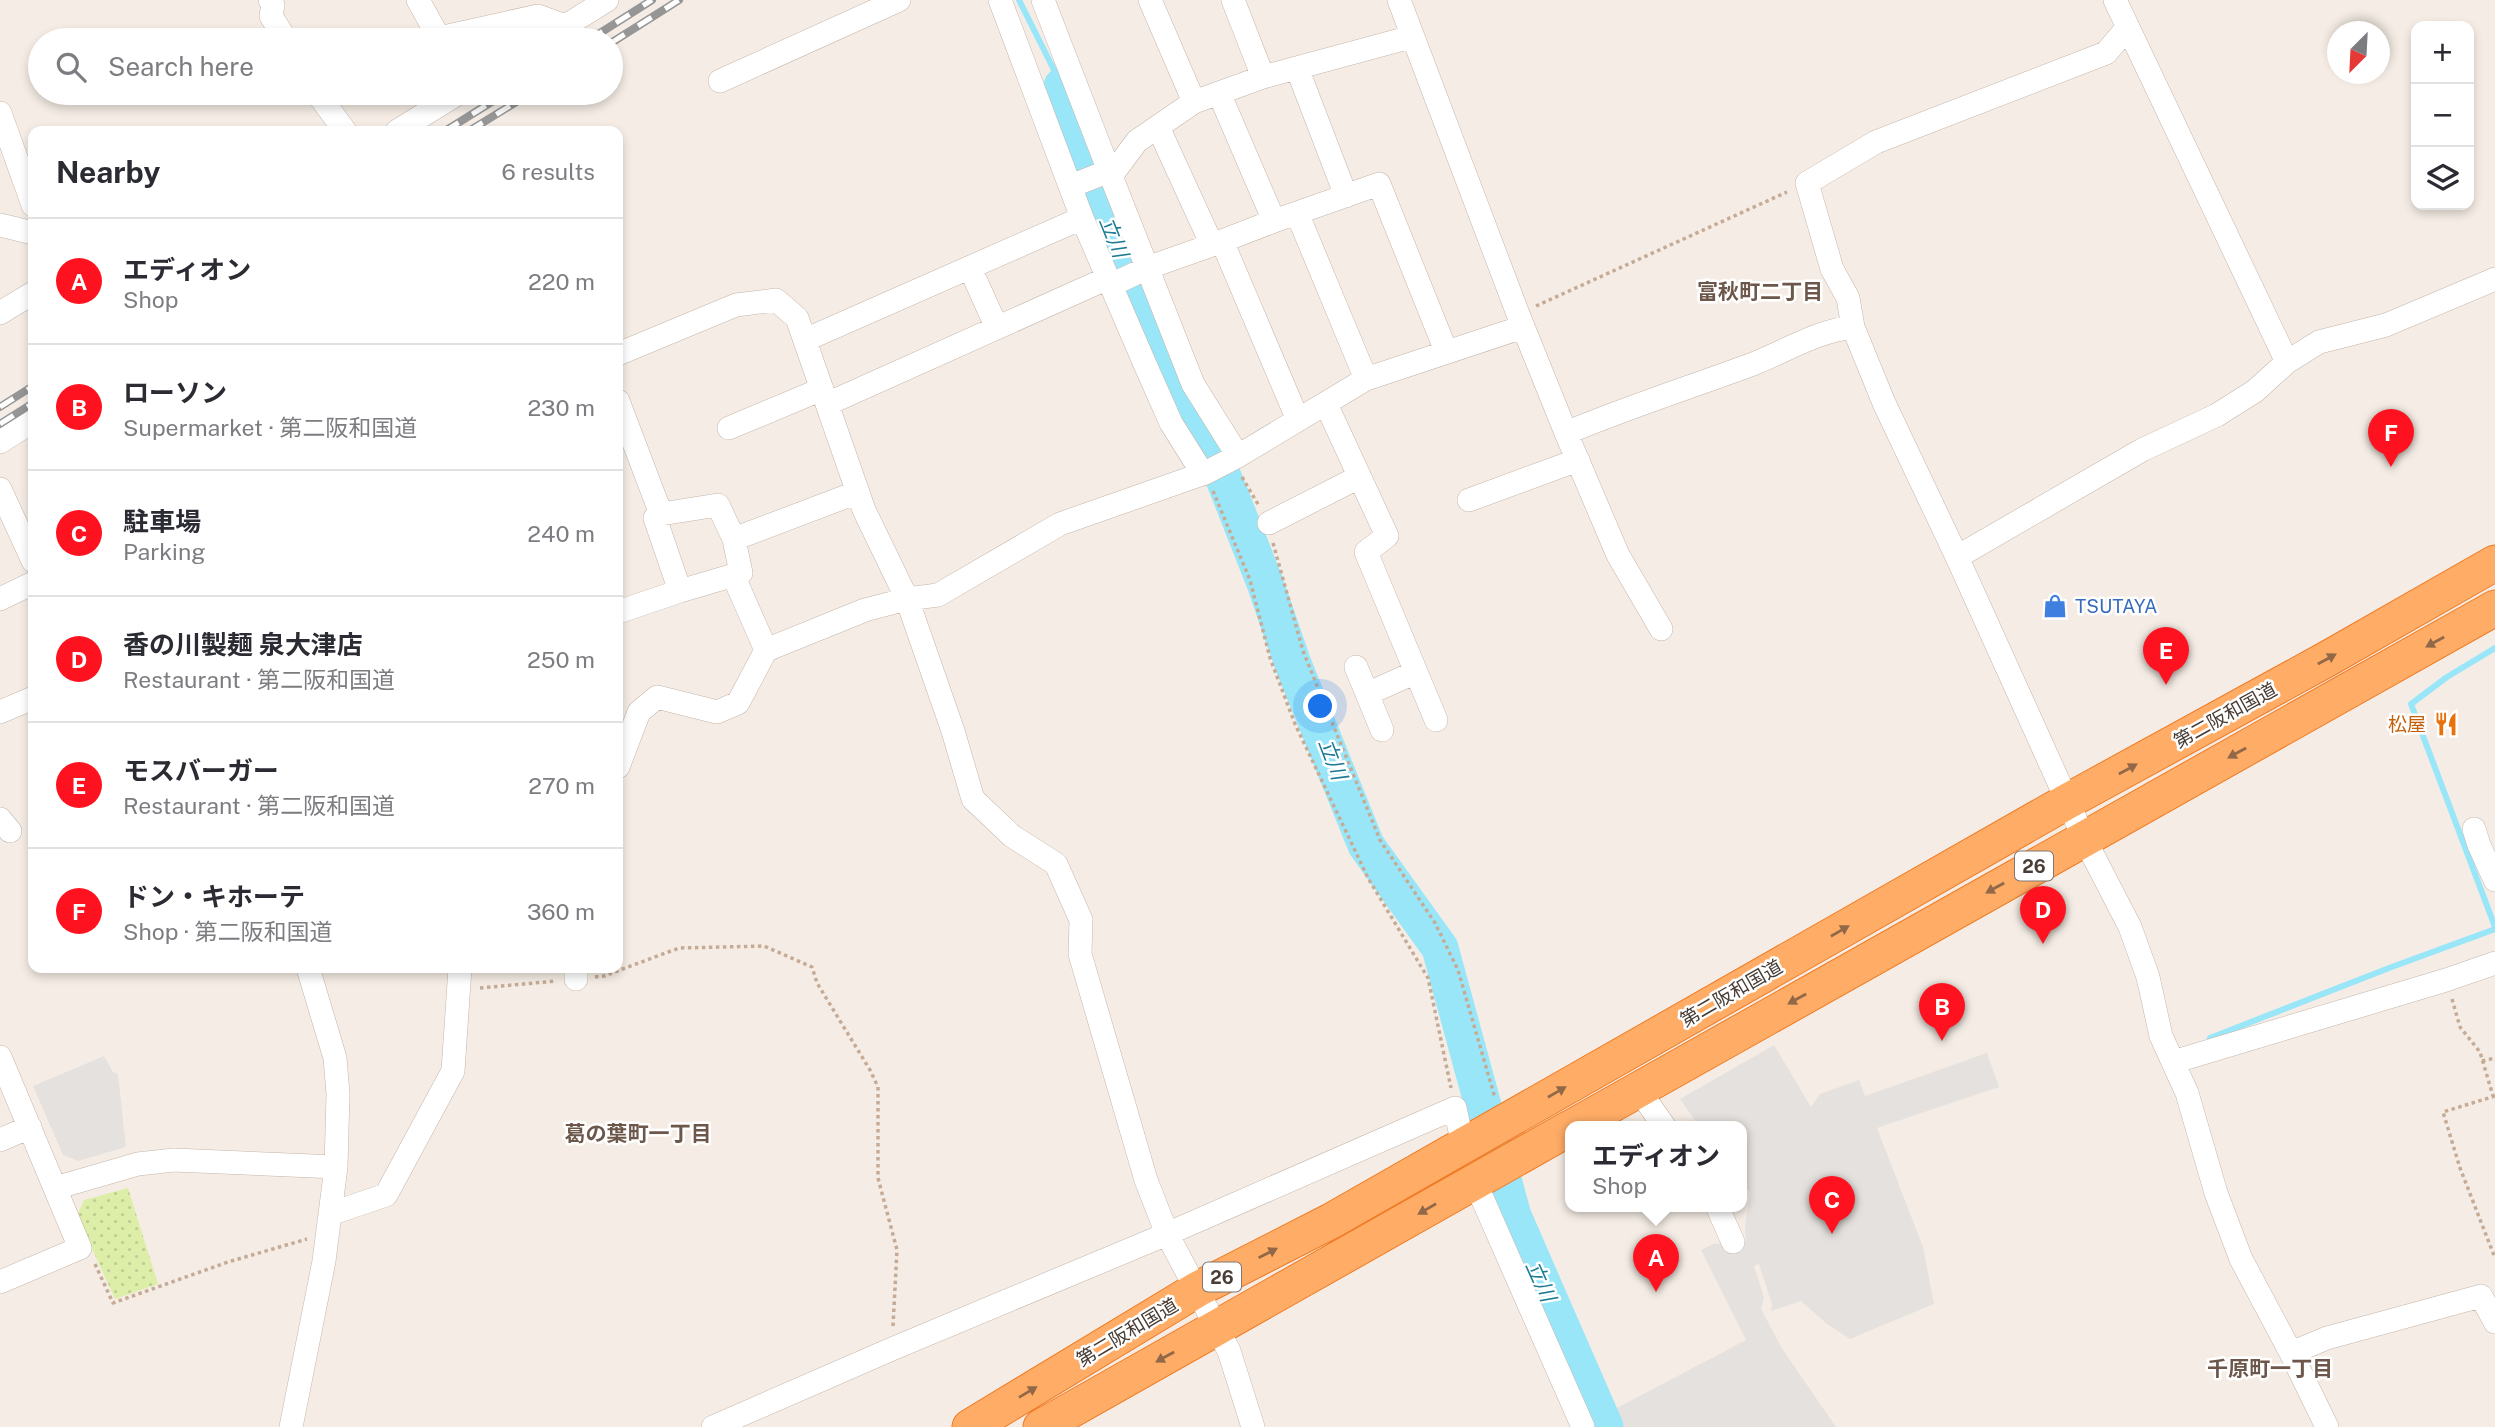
<!DOCTYPE html>
<meta charset="utf-8">
<style>
:root{--surface:#fff;--page:#f7f7f7;--text:#2b2b33;--muted:#7c7c81;--line:#e1e1e2;--accent:#ff121f}
body{margin:0;font-family:"Public Sans","Noto Sans JP",sans-serif;background:var(--page);color:var(--text)}
.controls{position:absolute;right:21px;top:21px;display:grid;overflow:hidden;border-radius:14px;box-shadow:0 4px 10px #0003}
.controls button{width:63px;height:63px;display:grid;place-items:center;padding:0;border:0;border-bottom:2px solid var(--line);background:var(--surface);color:var(--text);font:35px sans-serif}
.compass{position:absolute;left:2327px;top:21px;width:63px;height:63px;border-radius:50%;background:var(--surface);box-shadow:0 4px 10px #0003;rotate:204deg}
.you{position:absolute;left:1321px;top:707px;width:24px;height:24px;margin:-18px;border:5px solid #fff;border-radius:50%;background:#1a73e8;box-shadow:0 0 0 10px #1a73e833}
.badge{display:grid;place-items:center;width:46px;height:46px;border-radius:50%;background:var(--accent);color:#fff;font-size:23px;font-weight:700}
.pin{position:absolute;translate:-50% -58px;filter:drop-shadow(0 2px 4px #0008)}
.pin::after{content:'';position:absolute;top:37px;width:24px;height:21px;background:inherit;clip-path:polygon(0 0,100% 0,50% 100%)}
.popup{position:absolute;left:1565px;top:1121px;width:182px;height:91px;box-sizing:border-box;display:grid;place-content:center;border-radius:14px;background:var(--surface);filter:drop-shadow(0 2px 5px #0005);font-size:23px;white-space:nowrap;color:var(--muted)}
.popup b{font-size:26px;color:var(--text)}
.popup::after{content:'';position:absolute;left:50%;top:100%;margin-left:-14px;border:14px solid transparent;border-top-color:var(--surface)}
.list{margin:0;padding:0;list-style:none}
h2{display:flex;justify-content:space-between;align-items:center;height:91px;margin:0;padding:0 28px;font-size:30px}
h2 small{font-size:23px;font-weight:400;color:var(--muted)}
.list li{display:grid;grid-template-columns:46px 1fr auto;gap:21px;align-items:center;box-sizing:border-box;height:126px;padding:0 28px;border-top:2px solid var(--line)}
.list b{display:block;font-size:26px;white-space:nowrap}
.list p{margin:0;font-size:23px;white-space:nowrap;color:var(--muted)}
.list em{font-size:23px;font-style:normal;color:var(--muted)}
.icon{flex:none;width:38px;height:38px;fill:none;stroke:currentColor;stroke-width:2;stroke-linecap:round;stroke-linejoin:round}
.map{position:relative;flex:none;width:2495px;height:1427px;overflow:hidden}
.search{position:absolute;background:var(--surface);box-shadow:0 4px 10px #0003;left:28px;top:28px;width:595px;height:77px;display:flex;align-items:center;gap:18px;box-sizing:border-box;padding:0 24px;border-radius:38px;color:var(--muted);font-size:26px}
.panel{position:absolute;background:var(--surface);box-shadow:0 4px 10px #0003;left:28px;top:126px;width:595px;height:847px;border-radius:14px}
.map>svg:first-child{display:block}
.grass{fill:url(#grass-dots)}
.parking{fill:#e5e1de}
.lines{fill:none;stroke-linecap:round;stroke-linejoin:round}
.stream{stroke:#9ae6f9;stroke-width:6}
.river{stroke:#9ae6f9;stroke-width:37}
.minor-casing{stroke:#c4b5aa;stroke-width:24}
.highway-casing{stroke:#ef7b24;stroke-width:37}
.path{stroke:#c5ab96;stroke-width:3.5;stroke-dasharray:3.5 3.5;stroke-linecap:butt}
.minor{stroke:#fff;stroke-width:23}
.highway{stroke:#ffac66;stroke-width:35}
.rail-casing{stroke:#969696;stroke-width:8}
.rail{stroke:#fff;stroke-width:5;stroke-dasharray:16;stroke-linecap:butt}
.oneway{fill:#916948}
.labels{text-anchor:middle;dominant-baseline:central;stroke-width:5;stroke-linejoin:round;paint-order:stroke}
.shield{fill:#fff;stroke:#7f7671;stroke-width:2}
.shield-label{font-size:18px;font-weight:bold;fill:#483c34}
.shop-label{font-size:19px;fill:#366cbe;stroke:#fff;text-anchor:start}
.street-label{font-size:19px;fill:#483c34;stroke:#fff}
.food-label{font-size:19px;fill:#c56008;stroke:#fff;text-anchor:end}
.water-label{font-size:21px;font-style:italic;fill:#1c7b95;stroke:#fff}
.neighbourhood-label{font-size:21px;font-weight:bold;fill:#6c574a;stroke:#fff}
</style>
<div class="map">
<svg width="2495" height="1427" viewBox="0 0 2495 1427">
<defs>
<pattern id="grass-dots" width="8" height="8" patternUnits="userSpaceOnUse" patternTransform="scale(1.75)"><rect width="8" height="8" fill="#ddeea9"/><path d="M2 2h.1M6 6h.1" fill="none" stroke="#bfcd92" stroke-width="1.8" stroke-linecap="round"/></pattern>
</defs>
<rect width="100%" height="100%" fill="#f5ede5"/>
<path class="grass" d="M128,1188L158,1284L115,1299L77,1216L84,1200Z"/>
<path class="parking" d="M1774,1045L1811,1107L1820,1094L1859,1080L1865,1096L1987,1053L1999,1087L1877,1128L1923,1247L1934,1304L1850,1339L1827,1324L1801,1301L1771,1311L1772,1305L1759,1264L1754,1266L1764,1297L1761,1309L1783,1350L1836,1427H1620L1613,1410L1746,1340L1701,1250L1713,1244L1746,1241L1745,1227L1750,1192L1742,1183V1126H1699L1680,1099Z
M104,1056L113,1072L118,1074L126,1147L78,1161L63,1155L33,1086Z"/>
<g class="lines">
<path class="stream" d="M1019,0L1062,86
M2495,648L2447,677L2411,704L2495,927
M2210,1038L2389,968L2495,929"/>
<path class="river" d="M1062,86L1102,208L1189,419L1220,469L1265,583L1293,664L1366,845L1440,948L1513,1216L1605,1427"/>
<g class="minor-casing">
<path id="minor" d="M270,0L273,5L271,16L286,40
M418,0L439,38L538,16L565,26
M1000,0L1082,218L1144,362L1171,423L1203,474
M1043,0L1111,176
M1150,0L1194,102
M1233,0L1263,77
M1399,0L1518,314L1566,433C1628,407 1691,387 1753,364C1786,351 1817,331 1853,327L1884,403L1957,557L2084,838L2130,927L2148,977L2161,1036L2187,1093L2216,1193L2241,1259L2291,1353L2327,1427
M2115,0L2287,362
M543,40L607,0
M1297,68L1346,196
M720,81L899,0
M317,93L345,131
M0,113L33,205
M397,131L459,93
M1071,186L1109,171
M1297,213L1366,379
M1274,221L1379,184L1446,351
M0,225L33,233
M1222,241L1298,420
M1212,245L1274,221L1219,93
M970,268L997,328
M1111,285L1147,268L1212,245L1158,127
M0,313L33,293
M1853,327L1848,298L1832,269L1807,183L1876,142L2106,53L2127,28
M805,340L1082,218
M618,354L736,305L776,300L797,318L864,510L907,599L953,731L973,799L1012,836L1056,864L1081,920L1080,954L1146,1180L1167,1234L1455,1108L1463,1145
M618,401L661,514L718,505L734,539L858,492
M827,404L1108,278
M1326,404L1387,536L1366,552L1436,720
M729,428L822,389
M1566,433L1618,555L1661,629
M0,442L33,421
M1238,456L1193,384L1111,176L1137,141L1194,102L1263,77L1411,37
M0,489L33,561
M1469,500L1578,460
M661,514L655,518L680,591L741,573L734,539
M1269,523L1359,477
M1957,557L2142,450L2217,415L2255,391L2287,362L2319,342L2386,325L2495,279
M733,575L766,650
M0,599L33,583
M618,612L680,591
M1356,667L1382,730
M1367,694L1416,672
M0,712L33,698
M618,767L639,712L657,697L717,712L738,703L766,650L865,610L907,599L938,595L1060,524L1205,473L1238,456L1366,379L1523,327
M0,819L10,831
M2474,829L2479,845L2495,880
M576,979V968
M0,1057L80,1248L0,1282
M2173,1062L2446,980L2495,963
M1638,1089L1664,1126
M0,1140L30,1127
M1475,1182L1583,1427
M55,1188L138,1164L174,1160L336,1167
M1717,1206L1733,1242
M330,1214L386,1195L453,1071L460,968
M2291,1353L2327,1338L2481,1296L2495,1322
M291,1427L324,1261L336,1167L338,1094L335,1058L308,968
M713,1427L892,1349L1167,1234L1229,1351L1253,1427"/>
</g>
<g class="highway-casing">
<path id="highway" d="M1574,1126L2495,608
M970,1427L1198,1289L1331,1221L2068,801L2327,659L2495,563
M1041,1427L1570,1128"/>
</g>
<path class="path" d="M1536,306L1787,192
M1242,477L1259,506
M1213,491L1250,580L1270,658L1295,724L1368,878L1428,978L1451,1088
M1273,543L1303,651L1380,840L1435,923L1458,970L1495,1098
M595,977L604,976L679,948L764,946L812,967L817,983L870,1070L878,1087V1178L897,1250L893,1326
M480,988L556,981
M2452,999L2460,1027L2480,1052L2493,1096
M2482,1061L2495,1058
M2495,1096L2443,1112L2460,1168L2495,1258
M95,1264L113,1303L228,1262L307,1239"/>
<use href="#minor" class="minor"/>
<use href="#highway" class="highway"/>
<g class="rail-casing">
<path id="rail" d="M589,40L652,0
M611,43L679,0
M445,131L506,93
M469,131L531,93
M0,407L33,386
M0,424L33,403"/>
</g>
<use href="#rail" class="rail"/>
</g>
<defs><path id="oneway-solid" d="M-6-.8H1V-3.2L6.5 0L1 3.2V.8H-6Z" transform="scale(1.75)"/></defs>
<g class="oneway">
<use href="#oneway-solid" transform="translate(2435 642) rotate(151)"/>
<use href="#oneway-solid" transform="translate(2327 659) rotate(-29)"/>
<use href="#oneway-solid" transform="translate(2237 753) rotate(151)"/>
<use href="#oneway-solid" transform="translate(2128 769) rotate(-29)"/>
<use href="#oneway-solid" transform="translate(1995 888) rotate(151)"/>
<use href="#oneway-solid" transform="translate(1840 931) rotate(-30)"/>
<use href="#oneway-solid" transform="translate(1797 999) rotate(151)"/>
<use href="#oneway-solid" transform="translate(1557 1092) rotate(-30)"/>
<use href="#oneway-solid" transform="translate(1427 1209) rotate(150)"/>
<use href="#oneway-solid" transform="translate(1268 1253) rotate(-27)"/>
<use href="#oneway-solid" transform="translate(1165 1357) rotate(151)"/>
<use href="#oneway-solid" transform="translate(1028 1392) rotate(-31)"/>
</g>
<defs>
<g id="shop-bare" transform="scale(1.89)"><path d="M-5-2.5h2.3a2.7 3.5 0 0 1 5.4 0H5L5.5 6h-11ZM-1.5-2.5h3a1.5 2.3 0 0 0-3 0Z" fill="#3f7fe0" stroke="#fff" stroke-width="2.5" paint-order="stroke"/></g>
<g id="restaurant-bare" transform="scale(1.89)"><path d="M-5-6h1v4h1v-4h1v4h1v-4h1v5L-1.5 .5V6h-2V.5L-5-1ZM5-6V6H3V1.5H1.5Q1.5-4 5-6Z" fill="#e8710a" stroke="#fff" stroke-width="2.5" paint-order="stroke"/></g>
</defs>
<g fill-rule="evenodd">
<use href="#shop-bare" x="2055" y="606"/>
<use href="#restaurant-bare" x="2446" y="724"/>
</g>
<g class="labels">
<g class="shield">
<rect x="2015" y="851.5" width="38" height="29" rx="5"/>
<rect x="1203" y="1262.5" width="38" height="29" rx="5"/>
</g>
<g class="shield-label">
<text x="2034" y="866">26</text>
<text x="1222" y="1277">26</text>
</g>
<g class="shop-label">
<text x="2075" y="606">TSUTAYA</text>
</g>
<g class="street-label">
<text transform="translate(2225 715) rotate(-29)">第二阪和国道</text>
<text transform="translate(1731 993) rotate(-30)">第二阪和国道</text>
<text transform="translate(1127 1332) rotate(-31)">第二阪和国道</text>
</g>
<g class="food-label">
<text x="2426" y="724">松屋</text>
</g>
<g class="water-label">
<text transform="translate(1114 237) rotate(68)">立川</text>
<text transform="translate(1333 759) rotate(69)">立川</text>
<text transform="translate(1541 1281) rotate(66)">立川</text>
</g>
<g class="neighbourhood-label">
<text x="1760" y="291">富秋町二丁目</text>
<text x="638" y="1133">葛の葉町一丁目</text>
<text x="2270" y="1368">千原町一丁目</text>
</g>
</g>
</svg>
<div class="controls">
<button>+</button>
<button>−</button>
<button><svg class="icon" aria-label="layers" viewBox="0 0 24 24"><path d="M12 4l9 5-9 5-9-5zM3 14l9 5 9-5"/></svg></button>
</div>
<svg class="compass" viewBox="-18 -18 36 36"><path d="M0-13l5 13h-10z" fill="#e53935"/><path d="M0 13l5-13h-10z" fill="#7c7c81"/></svg>
<div class="you"></div>
<div class="pin badge" style="left:1656px;top:1292px">A</div>
<div class="popup"><b>エディオン</b>Shop</div>
<div class="pin badge" style="left:1942px;top:1041px">B</div>
<div class="pin badge" style="left:1832px;top:1234px">C</div>
<div class="pin badge" style="left:2043px;top:944px">D</div>
<div class="pin badge" style="left:2166px;top:685px">E</div>
<div class="pin badge" style="left:2391px;top:467px">F</div>
<div class="search"><svg class="icon" aria-label="search" viewBox="0 0 24 24"><circle cx="10" cy="10" r="6"/><path d="M15 15l6 6"/></svg>Search here</div>
<section class="panel">
<h2>Nearby<small>6 results</small></h2>
<ul class="list">
<li><span class="badge">A</span><div><b>エディオン</b><p>Shop</p></div><em>220 m</em></li>
<li><span class="badge">B</span><div><b>ローソン</b><p>Supermarket · 第二阪和国道</p></div><em>230 m</em></li>
<li><span class="badge">C</span><div><b>駐車場</b><p>Parking</p></div><em>240 m</em></li>
<li><span class="badge">D</span><div><b>香の川製麺 泉大津店</b><p>Restaurant · 第二阪和国道</p></div><em>250 m</em></li>
<li><span class="badge">E</span><div><b>モスバーガー</b><p>Restaurant · 第二阪和国道</p></div><em>270 m</em></li>
<li><span class="badge">F</span><div><b>ドン・キホーテ</b><p>Shop · 第二阪和国道</p></div><em>360 m</em></li>
</ul>
</section>
</div>
